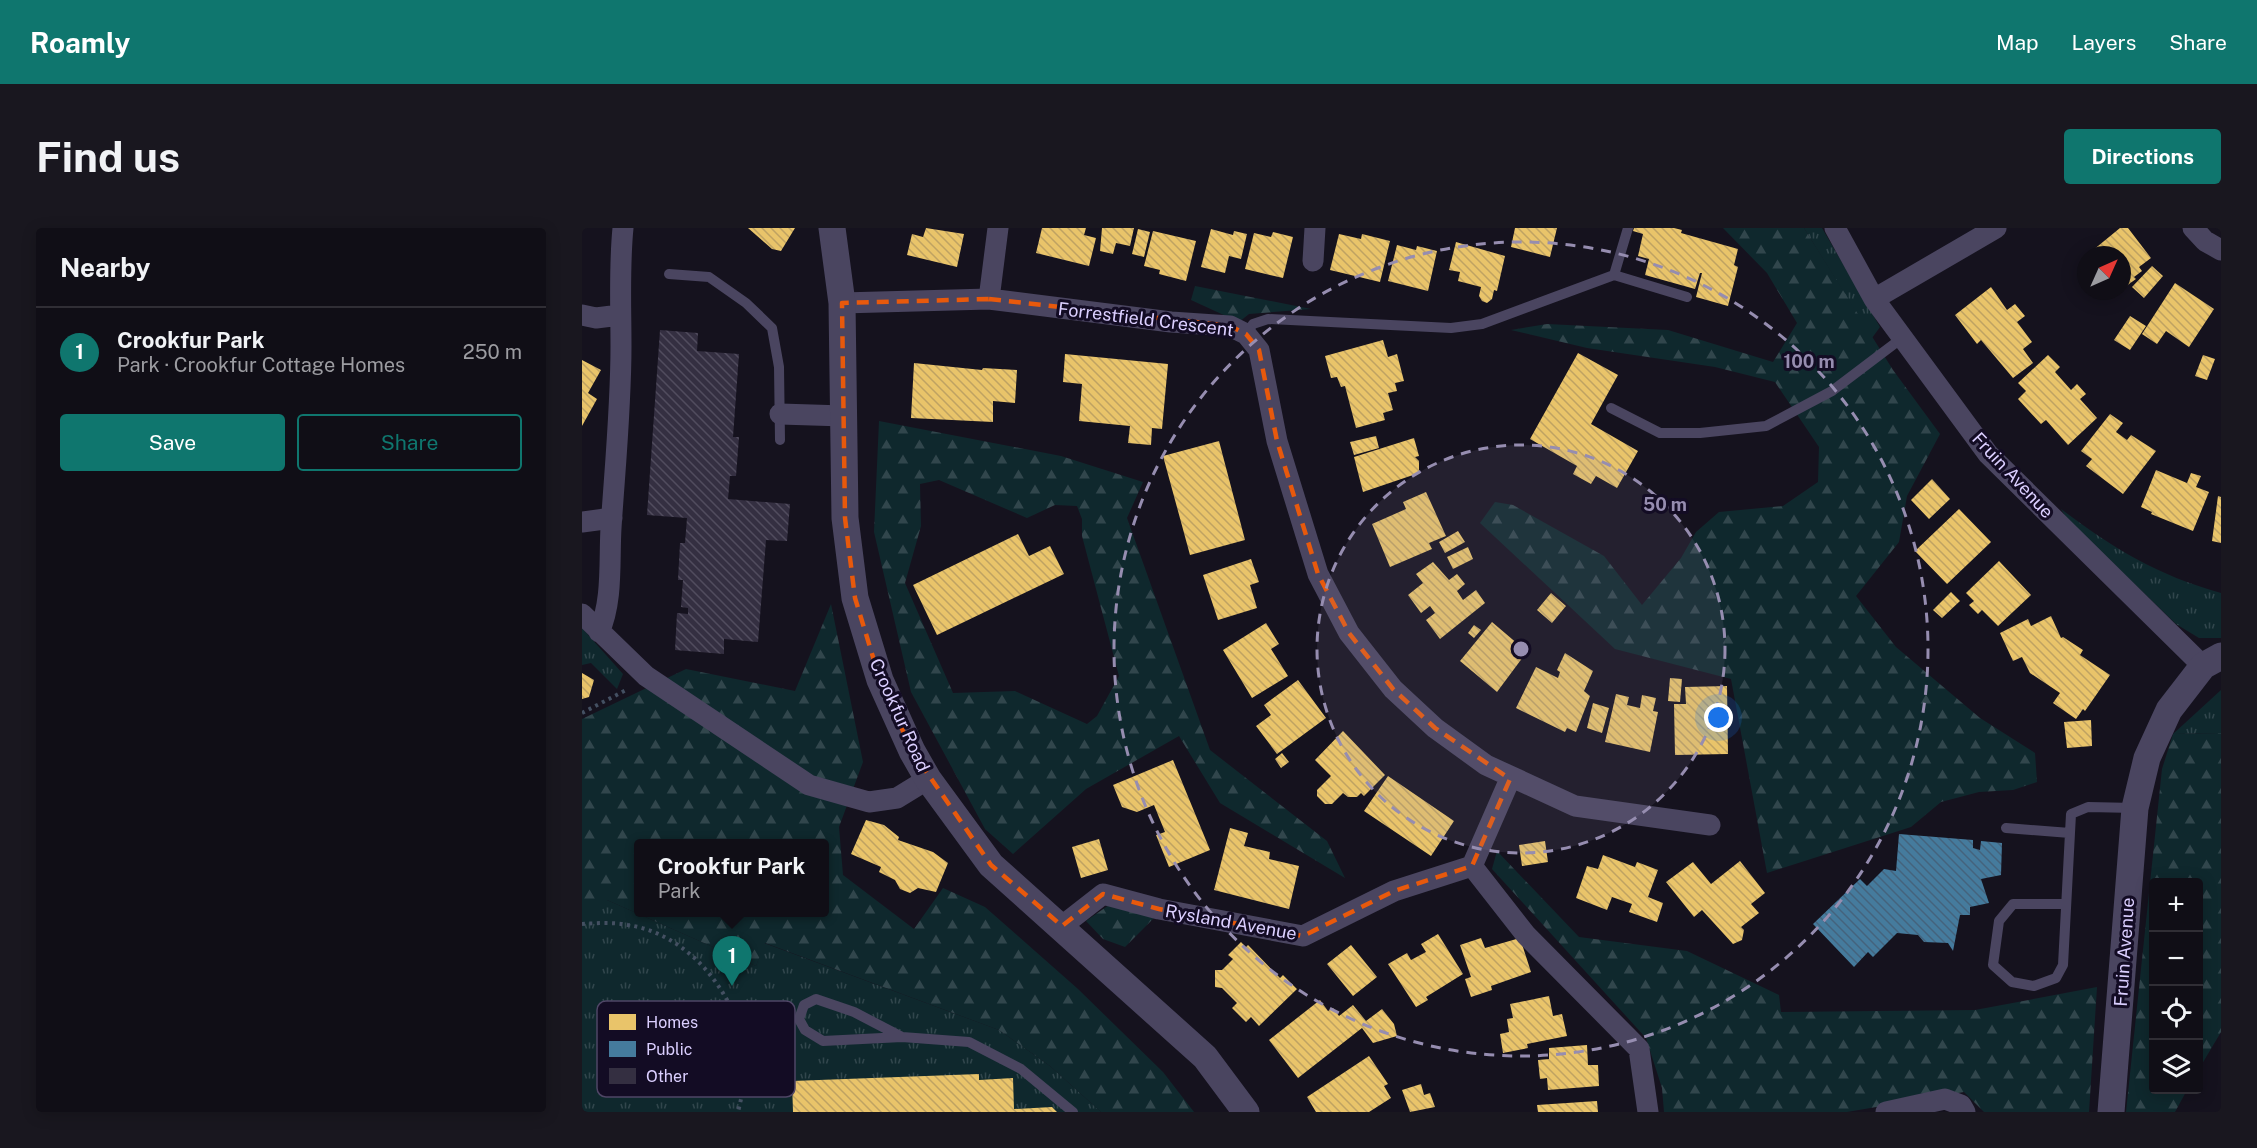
<!DOCTYPE html>
<meta charset="utf-8">
<style>
:root{--surface:#100e16;--page:#19171f;--text:#f1f3f6;--muted:#9c9ca1;--line:#302e35;--accent:#0f766e}
body{margin:0;font-family:"Public Sans",sans-serif;background:var(--page);color:var(--text)}
.controls{position:absolute;right:18px;bottom:18px;display:grid;overflow:hidden;border-radius:6px;box-shadow:0 3px 15px #0003}
.controls button{width:54px;height:54px;display:grid;place-items:center;padding:0;border:0;border-bottom:2px solid var(--line);background:var(--surface);color:var(--text);font:30px sans-serif}
.compass{position:absolute;left:1495px;top:18px;width:54px;height:54px;border-radius:50%;background:var(--surface);box-shadow:0 3px 15px #0003;rotate:45deg}
.you{position:absolute;left:1137px;top:490px;width:21px;height:21px;margin:-15px;border:4px solid #fff;border-radius:50%;background:#1a73e8;box-shadow:0 0 0 9px #1a73e833}
.badge{display:grid;place-items:center;width:39px;height:39px;border-radius:50%;background:var(--accent);color:#fff;font-size:20px;font-weight:700}
.pin{position:absolute;translate:-50% -50px;filter:drop-shadow(0 2px 3px #0008)}
.pin::after{content:'';position:absolute;top:32px;width:21px;height:18px;background:inherit;clip-path:polygon(0 0,100% 0,50% 100%)}
.popup{position:absolute;left:52px;top:611px;width:195px;height:78px;box-sizing:border-box;display:grid;place-content:center;border-radius:6px;background:var(--surface);filter:drop-shadow(0 2px 4px #0005);font-size:20px;white-space:nowrap;color:var(--muted)}
.popup b{font-size:22px;color:var(--text)}
.popup::after{content:'';position:absolute;left:50%;top:100%;margin-left:-12px;border:12px solid transparent;border-top-color:var(--surface)}
.list{margin:0;padding:0;list-style:none}
h2{display:flex;justify-content:space-between;align-items:center;height:78px;margin:0;padding:0 24px;font-size:26px}
h2 small{font-size:20px;font-weight:400;color:var(--muted)}
.list li{display:grid;grid-template-columns:39px 1fr auto;gap:18px;align-items:center;box-sizing:border-box;height:90px;padding:0 24px;border-top:2px solid var(--line)}
.list b{display:block;font-size:22px;white-space:nowrap}
.list p{margin:0;font-size:20px;white-space:nowrap;color:var(--muted)}
.list em{font-size:20px;font-style:normal;color:var(--muted)}
.actions{display:flex;gap:12px;padding:18px 24px}
.actions a{flex:1;padding:14px 0;border:2px solid var(--accent);border-radius:6px;text-align:center;font-size:21px;color:var(--accent)}
.actions .main{background:var(--accent);color:#fff}
.icon{flex:none;width:33px;height:33px;fill:none;stroke:currentColor;stroke-width:2;stroke-linecap:round;stroke-linejoin:round}
.map{position:relative;flex:none;width:1639px;height:884px;overflow:hidden;border-radius:6px}
header{display:flex;align-items:center;gap:36px;box-sizing:border-box;height:84px;padding:0 30px;background:var(--accent);color:#fff}
header strong{font-size:28px}
nav{display:flex;gap:33px;margin-inline-start:auto;font-size:21px}
.intro{display:flex;align-items:center;justify-content:space-between;box-sizing:border-box;height:144px;padding:0 36px}
h1{margin:0;font-size:42px}
.button{padding:15px 27px;border-radius:6px;background:var(--accent);color:#fff;font-size:21px;font-weight:700}
main{display:flex;gap:36px;padding:0 36px}
aside{flex:1;background:var(--surface);border-radius:6px;box-shadow:0 3px 15px #0003}
.map>svg:first-child{display:block}
.grass{fill:url(#grass-tufts)}
.forest{fill:url(#forest-firs);fill-rule:evenodd}
.homes{fill:url(#homes-back-hatch)}
.public{fill:url(#public-back-hatch)}
.building{fill:url(#building-back-hatch)}
.lines{fill:none;stroke-linecap:round;stroke-linejoin:round}
.path{stroke:#445062;stroke-width:4;stroke-dasharray:3 4.5;stroke-linecap:butt}
.service{stroke:#4a4560;stroke-width:10}
.minor{stroke:#4a4560;stroke-width:21}
.tertiary{stroke:#4a4560;stroke-width:27}
.marked{fill:none;stroke:#e8590c;stroke-width:4.5;stroke-dasharray:12 8;stroke-linejoin:round}
.ring{fill:none;stroke:#968db0;stroke-width:3;stroke-dasharray:10 8}
.labels{text-anchor:middle;dominant-baseline:central;stroke-width:6;stroke-linejoin:round;paint-order:stroke}
.street-label{font-size:18px;fill:#dbcfff;stroke:#130c24}
.key{fill:#130c24;stroke:#4f4666;stroke-width:1.5}
.key-label{font-size:16px;fill:#dbcfff}
.centre{fill:#968db0;stroke:#130c24;stroke-width:3}
.ring-label{font-size:18px;text-anchor:middle;font-weight:bold;fill:#968db0;stroke:#130c24;stroke-width:6;stroke-linejoin:round;paint-order:stroke}
</style>
<header>
<strong>Roamly</strong>
<nav><a>Map</a><a>Layers</a><a>Share</a></nav>
</header>
<div class="intro"><h1>Find us</h1><a class="button">Directions</a></div>
<main>
<aside>
<h2>Nearby<small></small></h2>
<ul class="list">
<li><span class="badge">1</span><div><b>Crookfur Park</b><p>Park · Crookfur Cottage Homes</p></div><em>250 m</em></li>
</ul>
<div class="actions"><a class="main">Save</a><a>Share</a></div>
</aside>
<div class="map">
<svg width="1639" height="884" viewBox="0 0 1639 884">
<defs>
<pattern id="grass-tufts" width="24" height="20" patternUnits="userSpaceOnUse" patternTransform="scale(1.5)"><rect width="24" height="20" fill="#0f282d"/><path d="M3 7l-1-3M5 7V3M7 7l1-3M15 17l-1-3M17 17v-4M19 17l1-3" fill="none" stroke="#31464c"/></pattern>
<pattern id="forest-firs" width="22" height="20" patternUnits="userSpaceOnUse" patternTransform="scale(1.5)"><rect width="22" height="20" fill="#0f282d"/><path d="M5 1l3.5 6h-7zM16 11l3.5 6h-7z" fill="#31464c"/></pattern>
<pattern id="homes-back-hatch" width="6" height="6" patternUnits="userSpaceOnUse" patternTransform="scale(1.5)"><rect width="6" height="6" fill="#e9c46a"/><path d="M-1 5l2 2M0 0l6 6M5-1l2 2" fill="none" stroke="#bfa262"/></pattern>
<pattern id="public-back-hatch" width="6" height="6" patternUnits="userSpaceOnUse" patternTransform="scale(1.5)"><rect width="6" height="6" fill="#457b9d"/><path d="M-1 5l2 2M0 0l6 6M5-1l2 2" fill="none" stroke="#44637d"/></pattern>
<pattern id="building-back-hatch" width="6" height="6" patternUnits="userSpaceOnUse" patternTransform="scale(1.5)"><rect width="6" height="6" fill="#342f41"/><path d="M-1 5l2 2M0 0l6 6M5-1l2 2" fill="none" stroke="#514c5e"/></pattern>
</defs>
<rect width="100%" height="100%" fill="#15121e"/>
<path class="grass" d="M1222,0H1240L1298,99L1290,110Z
M1479,281C1532,321 1575,347 1639,365V410H1617L1594,396L1485,291Z
M0,400L41,446L35,461L9,435L0,437Z
M1639,462V505L1591,506Z
M0,672H25L174,738L182,715L417,802L468,838L519,884H0Z"/>
<path class="forest" d="M1141,0H1222L1311,142L1358,206L1325,268L1317,314L1274,368L1314,419L1398,490L1453,525L1455,554L1431,562L1397,564L1359,574L1329,599L1185,645L1149,451L1033,421L898,295L913,274L931,277L1022,328L1060,377L1099,330L1114,304L1137,284L1201,278L1236,254L1237,219L1193,154L1133,139L1005,120L929,102L965,96L1086,102L1191,134L1215,95L1185,45Z
M613,58L729,81L667,86L657,94L609,72Z
M297,193L479,228L561,254L545,290L628,522L745,613L763,650L638,575L597,508L504,561L431,626L403,601L329,464L292,304ZM357,252L445,290L473,277L495,278L500,291V308L537,448L515,488L505,496L433,463L371,465L323,355L339,298L338,256Z
M249,376L281,534L257,599L261,647L332,701L361,660L403,679L496,761L581,844L612,884H519L468,838L417,802L183,715L174,738L25,672H0V491L104,441L213,463ZM57,616H243V684H57Z
M1639,505V804L1617,841L1616,654H1572V862H1605L1593,884H1544L1580,541L1591,506Z
M915,623L997,709L1105,723L1197,767L1199,784L1393,782L1515,759L1507,884H1402L1382,864L1265,884H1082L1080,860L1064,810L910,641Z
M527,677L572,690L543,719L521,711L504,693Z"/>
<path class="homes" d="M166,0H213L199,23L190,21Z
M344,0L382,6L375,39L325,27L330,6L341,9Z
M460,0H504L502,7L514,10L507,38L454,25Z
M520,0H552L548,18L534,15L531,26L518,23Z
M933,0H975L968,29L929,19Z
M1052,0H1092L1100,2L1099,5L1156,21L1152,37L1156,39L1146,78L1114,69L1120,45H1118L1113,61L1063,47L1067,31L1056,28L1061,6L1051,3Z
M1538,0H1546L1569,30L1557,39L1560,43L1552,49L1554,51L1540,61V27H1505Z
M556,1L568,4L562,29L550,26Z
M629,1L651,7L652,3L665,6L659,31L647,28L643,45L619,39Z
M571,3L614,13L604,53L577,46L578,42L562,38Z
M691,4L711,9L701,50L663,41L672,5L689,9Z
M757,6L779,11L780,6L808,13L798,54L748,42Z
M874,14L923,28L915,63L912,62L910,71L905,75L900,73L897,68L899,59L876,53L878,44L867,42Z
M815,17L834,22L835,18L855,23L846,63L806,53Z
M1570,38L1581,48L1562,70L1550,59Z
M1593,55L1632,81L1607,119L1584,103L1575,116L1560,106Z
M1409,59L1425,82L1433,76L1443,88L1435,94L1450,114L1441,121L1451,135L1431,150L1399,112L1395,116L1373,87Z
M1548,88L1564,98L1548,122L1532,112Z
M801,112L806,129L815,126L822,153L813,155L815,163L806,165L811,182L801,185L803,192L774,200L763,158L759,159L755,149L749,150L743,128Z
M996,125L1036,147L1009,196L1056,223L1035,260L1014,248L1009,256L991,246L995,238L948,211Z
M483,126L586,136L580,201L570,200L569,217L546,215L548,198L497,193L500,156L481,154Z
M1466,127L1478,139L1473,144L1489,162L1495,156L1504,166L1498,171L1515,190L1486,217L1464,192L1459,196L1436,171L1444,163L1436,155Z
M1621,127L1633,131L1625,152L1613,148Z
M0,132L19,142L6,165L15,171L0,198Z
M332,135L400,142L401,140L435,142L433,175L411,173V194L329,190Z
M1528,186L1541,195L1534,204L1545,212L1549,207L1574,223L1541,266L1504,238L1510,231L1499,223Z
M794,208L797,220L772,227L768,214Z
M832,210L837,228L833,229L837,233V245L781,264L772,229Z
M637,213L663,312L608,327L581,228Z
M1574,242L1605,255L1609,245L1619,248L1614,259L1627,264L1611,303L1569,286L1570,284L1559,279Z
M1350,251L1368,271L1347,291L1329,272Z
M844,264L864,308L847,315L850,321L808,339L790,296L824,281L821,274Z
M1636,268L1639,269V315L1630,313Z
M1377,281L1409,314L1365,356L1333,323Z
M876,303L883,314L863,325L857,314Z
M436,306L447,328L468,318L482,346L355,407L331,357Z
M886,319L891,331L871,341L865,329Z
M669,331L677,354L668,357L675,380L636,392L621,347Z
M1417,333L1449,367L1416,398L1400,382L1396,386L1387,377L1392,373L1384,365Z
M851,334L867,352L875,346L883,356L875,363L881,372L894,362L903,375L858,411L844,392L853,385L848,378L839,385L826,367L841,355L834,346Z
M1369,364L1378,373L1360,390L1351,382Z
M969,365L984,378L970,395L955,382Z
M1469,388L1479,410L1481,409L1501,422L1498,427L1528,447L1503,483L1501,481L1494,491L1471,475L1478,465L1448,445L1440,429L1431,433L1418,405L1446,391L1449,398Z
M910,394L937,417L933,422L941,429L915,464L878,433Z
M684,395L697,416L689,421L706,448L670,470L641,422Z
M892,397L899,402L892,410L886,405Z
M983,425L1011,443L1002,463L1008,468L994,504L985,500L983,504L934,480L954,439L976,450L978,444L975,442Z
M0,445L12,452L7,469L0,471Z
M1088,450L1100,451L1098,474L1086,473Z
M716,452L744,490L695,526L674,498L689,487L682,477Z
M1145,458L1146,526L1093,527L1092,476H1104L1103,459Z
M1034,466L1047,469L1045,477L1058,480L1060,467L1074,470L1071,483L1076,484L1068,524L1023,514Z
M1011,475L1027,480L1020,505L1005,500Z
M1509,492L1510,518L1485,520L1482,494Z
M761,503L803,547L782,568L779,565L775,569H766L761,565L750,576H743L735,568V562L749,548L733,532Z
M700,525L707,534L699,540L693,531Z
M591,532L628,622L587,639L574,607L583,604L572,577L555,584L540,579L531,557Z
M806,548L872,593L849,628L782,583Z
M284,592L302,597L317,609L316,612L351,624L366,635L354,664L336,660L328,665L318,661L313,652L297,644L299,639L269,626Z
M648,600L666,605L662,618L688,624L687,631L717,638L707,681L632,662Z
M517,611L526,642L499,650L490,619Z
M963,613L966,634L940,638L937,617Z
M1021,627L1053,639L1055,634L1076,642L1066,669L1081,675L1075,694L1047,684L1050,676L1030,669L1025,682L994,670L1005,638L1016,641Z
M1158,633L1183,665L1169,676L1177,685L1159,699L1162,702L1160,712L1151,716L1120,682L1112,689L1084,654L1111,634L1129,656Z
M856,706L881,746L844,769L846,772L834,779L806,736L825,725L829,732L844,724L839,716Z
M899,710L903,720L938,710L949,744L909,758L910,762L889,769L883,751L889,749L878,717Z
M659,714L664,719L666,717L698,750L701,747L715,761L677,798L669,789L664,794L650,780L655,775L640,760L633,759V742H640L651,731L646,727Z
M769,717L795,749L771,768L745,736Z
M967,768L971,788L980,786L985,808L945,816L946,820L921,825L918,806L927,804L925,791L931,790L928,776Z
M738,772L746,783L751,780L757,788L771,777L784,793L800,781L812,796L815,808L791,815L780,800L716,850L687,812Z
M1005,817L1006,837H1016L1017,858L966,862L965,850L958,851L956,832L967,831V820Z
M787,828L806,856L802,858L809,870L787,884H734L725,869Z
M397,846V852L431,850L432,881L470,879L475,884H211L210,853Z
M839,856L842,867L848,865L853,879L828,884L820,862Z
M1015,873L1016,884H956L955,877Z"/>
<path class="public" d="M1317,606L1391,612V620L1398,622L1399,613L1420,615L1419,647L1399,651L1407,675L1388,679V687H1378L1371,723L1366,715L1342,714L1336,707L1315,705L1291,729L1286,724L1272,739L1231,696L1278,651L1285,658L1302,641L1314,643Z"/>
<path class="building" d="M78,102L116,105L115,123L157,126L151,209H157L154,248H148L146,271L208,276L205,313L184,312L176,414L142,411V426L93,422L95,385L106,386V380L99,379L101,352H96L98,315H103L105,290L65,287Z"/>
<g class="lines">
<path class="path" d="M0,485L46,461
M0,696C15,695 32,694 46,697C106,706 152,763 162,820C166,842 161,863 156,884"/>
<path class="service" d="M1046,0L1032,47L1105,69
M87,46L127,49L164,75L190,100L197,139L198,212
M664,106L671,96L686,91L869,100L900,96L1032,47
M1029,180L1078,205H1118L1184,198L1250,163L1320,110
M1424,600L1488,605
M1484,676H1431L1417,693L1411,737L1430,754L1452,758L1474,750L1481,737L1489,586L1506,579L1553,580
M320,809L272,784L234,771L222,777L217,791L223,802L241,813L320,809L387,814L439,841L491,884"/>
<path class="minor" d="M1253,0L1292,71L1406,226L1621,438
M1611,0L1623,13L1639,22
M731,33L733,0
M407,71L416,0
M1292,71L1414,0
M260,75L407,71L589,94L648,98L664,106L677,122L695,213L736,346L767,405L811,461L853,500L904,537L993,578L1128,597
M0,87L14,90L38,87
M198,186L262,188
M0,294L30,290
M0,386L64,448L227,557L287,574L315,570L346,551
M17,404C31,373 27,333 29,300C33,239 39,179 39,118C39,78 37,40 41,0
M890,638L928,551
M480,698L521,666L577,681L721,708L812,663L890,638L944,707L1057,821L1066,884
M1304,884L1363,871L1379,877L1383,884"/>
<path class="tertiary" d="M250,0L260,75L263,290L273,370L298,452L330,523L346,551L409,637L623,829L664,884
M1529,884L1553,580L1565,530L1587,482L1621,438L1639,428"/>
</g>
<path class="marked" d="M407,71L648,98L664,106L677,122L695,213L736,346L767,405L811,461L853,500L928,551L890,638L812,663L721,708L577,681L521,666L480,698L409,637L330,523L298,452L273,370L263,290L260,75Z"/>
<circle cx="939" cy="421" r="204" fill="#968db0" fill-opacity=".12"/>
<g class="ring">
<circle cx="939" cy="421" r="204"/>
<circle cx="939" cy="421" r="407"/>
</g>
<g class="labels">
<g class="street-label">
<text transform="translate(564 91) rotate(7)">Forrestfield Crescent</text>
<text transform="translate(1431 247) rotate(47)">Fruin Avenue</text>
<text transform="translate(318 487) rotate(66)">Crookfur Road</text>
<text transform="translate(649 694) rotate(10)">Rysland Avenue</text>
<text transform="translate(1542 724) rotate(-86)">Fruin Avenue</text>
</g>
</g>
<rect x="15" y="773" width="198" height="96" rx="9" class="key"/>
<rect x="27" y="786" width="27" height="16" fill="#e9c46a"/>
<rect x="27" y="813" width="27" height="16" fill="#457b9d"/>
<rect x="27" y="840" width="27" height="16" fill="#342f41"/>
<g class="key-label">
<text x="64" y="800">Homes</text>
<text x="64" y="827">Public</text>
<text x="64" y="854">Other</text>
</g>
<circle cx="939" cy="421" r="9" class="centre"/>
<g class="ring-label">
<text x="1227" y="140">100 m</text>
<text x="1083" y="283">50 m</text>
</g>
</svg>
<div class="controls">
<button>+</button>
<button>−</button>
<button><svg class="icon" aria-label="locate" viewBox="0 0 24 24"><circle cx="12" cy="12" r="6"/><path d="M12 2v4M12 18v4M2 12h4M18 12h4"/></svg></button>
<button><svg class="icon" aria-label="layers" viewBox="0 0 24 24"><path d="M12 4l9 5-9 5-9-5zM3 14l9 5 9-5"/></svg></button>
</div>
<svg class="compass" viewBox="-18 -18 36 36"><path d="M0-13l5 13h-10z" fill="#e53935"/><path d="M0 13l5-13h-10z" fill="#9c9ca1"/></svg>
<div class="you"></div>
<div class="pin badge" style="left:150px;top:758px">1</div>
<div class="popup"><b>Crookfur Park</b>Park</div>
</div>
</main>
